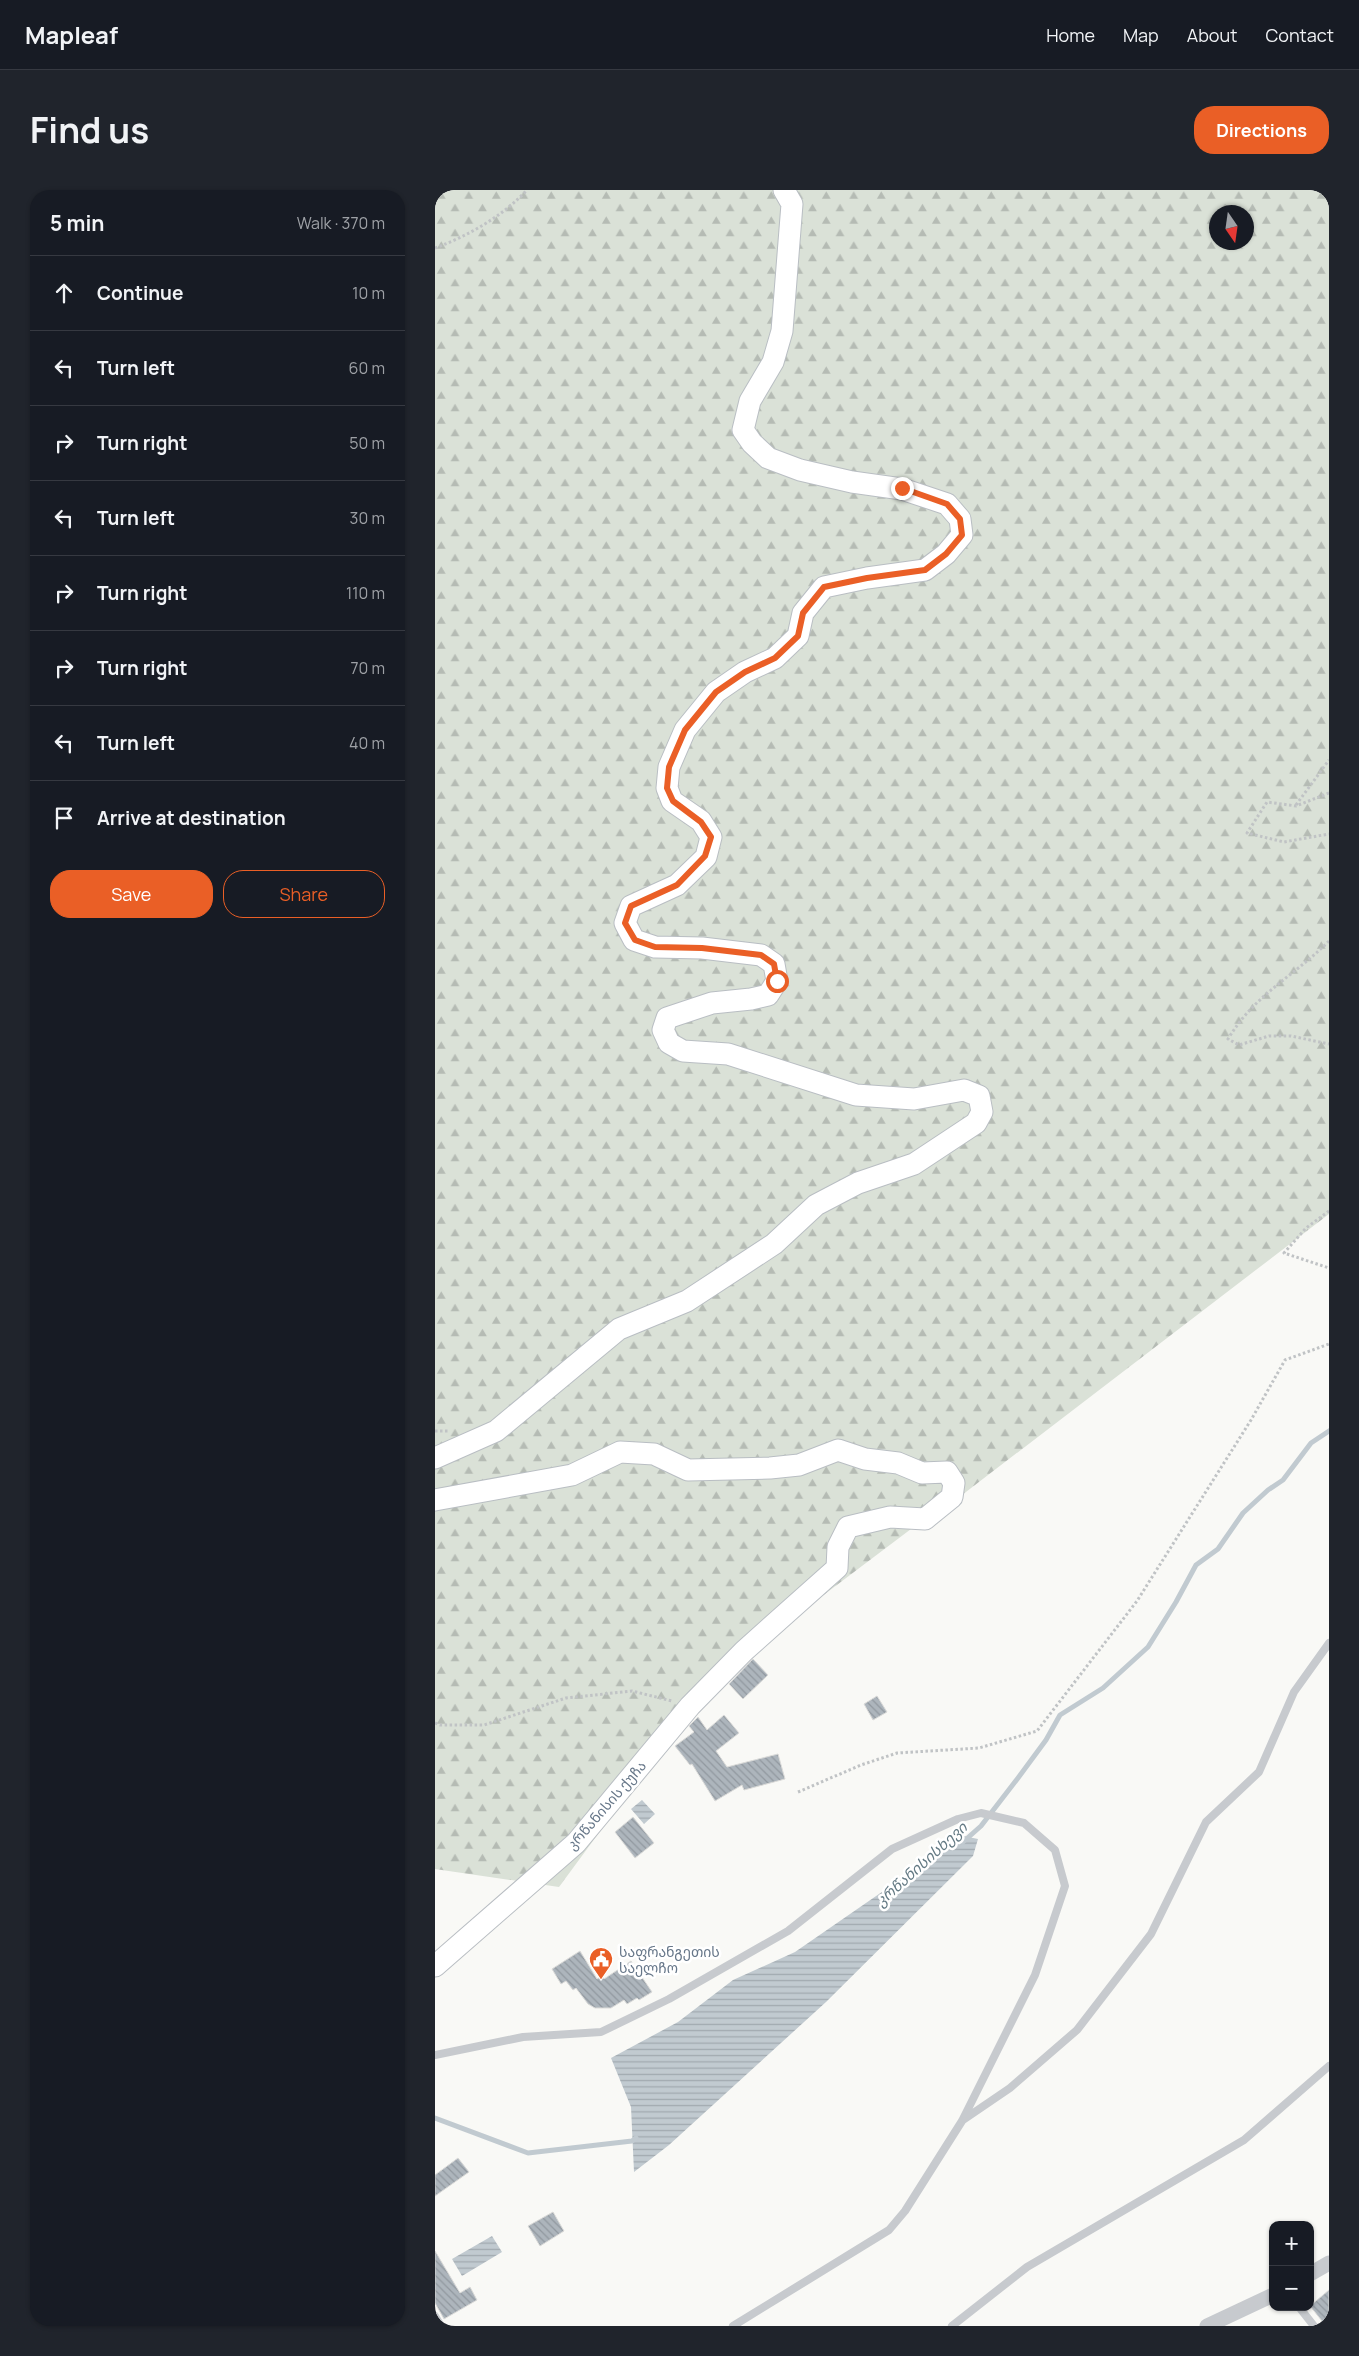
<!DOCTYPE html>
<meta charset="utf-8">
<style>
:root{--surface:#171b24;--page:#20242c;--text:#f1f3f6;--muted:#9ea1a6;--line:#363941;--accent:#ea5f26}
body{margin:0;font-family:Manrope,"Noto Sans Georgian",sans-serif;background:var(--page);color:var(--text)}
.controls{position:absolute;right:15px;bottom:15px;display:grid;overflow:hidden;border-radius:10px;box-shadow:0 1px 4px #0004}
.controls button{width:45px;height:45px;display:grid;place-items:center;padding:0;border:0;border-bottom:1px solid var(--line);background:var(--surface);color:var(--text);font:25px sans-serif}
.compass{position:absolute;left:774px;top:15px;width:45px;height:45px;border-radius:50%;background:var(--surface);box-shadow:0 1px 4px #0004;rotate:167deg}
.stop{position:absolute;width:15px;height:15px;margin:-11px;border:4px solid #ea5f26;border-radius:50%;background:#fff}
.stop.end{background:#ea5f26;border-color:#fff;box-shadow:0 1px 5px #0008}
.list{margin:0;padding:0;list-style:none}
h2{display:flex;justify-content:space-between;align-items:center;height:65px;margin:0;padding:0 20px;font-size:21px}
h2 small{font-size:16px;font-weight:400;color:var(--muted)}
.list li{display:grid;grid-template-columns:32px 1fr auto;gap:15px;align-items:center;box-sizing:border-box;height:75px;padding:0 20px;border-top:1px solid var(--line)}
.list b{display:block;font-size:19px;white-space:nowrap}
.list em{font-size:16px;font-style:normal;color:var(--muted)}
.actions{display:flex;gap:10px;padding:15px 20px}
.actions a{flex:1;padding:11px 0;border:1px solid var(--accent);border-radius:20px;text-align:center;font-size:18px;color:var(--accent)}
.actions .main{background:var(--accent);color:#fff}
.icon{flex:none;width:28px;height:28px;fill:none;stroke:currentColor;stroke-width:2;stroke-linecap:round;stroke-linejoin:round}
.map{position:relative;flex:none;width:894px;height:2136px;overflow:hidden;border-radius:20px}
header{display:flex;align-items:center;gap:30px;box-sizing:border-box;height:70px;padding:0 25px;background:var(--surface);border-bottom:1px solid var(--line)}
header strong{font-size:24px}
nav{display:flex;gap:28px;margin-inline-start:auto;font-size:18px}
.intro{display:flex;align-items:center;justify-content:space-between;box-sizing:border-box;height:120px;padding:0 30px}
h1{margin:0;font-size:35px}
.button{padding:12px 22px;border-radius:20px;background:var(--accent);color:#fff;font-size:18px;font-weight:700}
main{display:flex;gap:30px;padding:0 30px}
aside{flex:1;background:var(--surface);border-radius:20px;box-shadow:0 1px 4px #0004}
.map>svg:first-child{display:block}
.forest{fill:url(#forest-firs);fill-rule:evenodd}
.water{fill:url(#water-rules)}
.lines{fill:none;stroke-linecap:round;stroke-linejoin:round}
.stream{stroke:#c1cad0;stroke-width:5}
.building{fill:url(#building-back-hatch);stroke:#dbdbd9}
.secondary-casing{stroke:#b9bec3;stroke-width:23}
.path{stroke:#c0c3c5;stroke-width:3;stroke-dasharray:2.5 2.5;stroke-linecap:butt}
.lane{stroke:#c7cace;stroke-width:8}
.street{stroke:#c7cace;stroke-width:15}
.secondary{stroke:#fff;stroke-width:21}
.route{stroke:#ea5f26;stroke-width:6}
.labels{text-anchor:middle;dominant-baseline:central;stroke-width:5;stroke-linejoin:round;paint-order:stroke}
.street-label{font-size:14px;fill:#677789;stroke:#fff}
.poi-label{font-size:14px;fill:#677789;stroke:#fff;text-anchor:start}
.water-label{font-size:15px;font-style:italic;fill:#637983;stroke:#fff}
</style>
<header>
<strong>Mapleaf</strong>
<nav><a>Home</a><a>Map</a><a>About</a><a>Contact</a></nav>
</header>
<div class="intro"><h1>Find us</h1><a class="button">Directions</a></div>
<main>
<aside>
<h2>5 min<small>Walk · 370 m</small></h2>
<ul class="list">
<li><svg class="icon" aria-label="ahead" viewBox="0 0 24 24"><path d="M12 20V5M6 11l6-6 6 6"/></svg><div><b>Continue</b></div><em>10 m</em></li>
<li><svg class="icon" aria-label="left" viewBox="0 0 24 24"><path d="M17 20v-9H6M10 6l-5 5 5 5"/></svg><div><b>Turn left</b></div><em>60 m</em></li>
<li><svg class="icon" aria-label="right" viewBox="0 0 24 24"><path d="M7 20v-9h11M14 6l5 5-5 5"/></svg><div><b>Turn right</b></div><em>50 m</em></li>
<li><svg class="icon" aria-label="left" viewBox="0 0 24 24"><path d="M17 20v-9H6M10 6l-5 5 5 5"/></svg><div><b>Turn left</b></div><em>30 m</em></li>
<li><svg class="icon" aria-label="right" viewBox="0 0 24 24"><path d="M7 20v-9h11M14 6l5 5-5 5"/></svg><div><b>Turn right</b></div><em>110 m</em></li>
<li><svg class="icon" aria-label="right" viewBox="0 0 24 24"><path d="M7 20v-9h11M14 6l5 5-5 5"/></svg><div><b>Turn right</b></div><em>70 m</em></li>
<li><svg class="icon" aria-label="left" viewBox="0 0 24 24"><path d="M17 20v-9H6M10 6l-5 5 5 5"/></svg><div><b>Turn left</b></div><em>40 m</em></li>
<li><svg class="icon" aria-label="arrive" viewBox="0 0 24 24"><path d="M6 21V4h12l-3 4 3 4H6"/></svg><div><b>Arrive at destination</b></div></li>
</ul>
<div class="actions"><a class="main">Save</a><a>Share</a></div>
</aside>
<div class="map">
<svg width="894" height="2136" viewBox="0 0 894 2136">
<defs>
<pattern id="forest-firs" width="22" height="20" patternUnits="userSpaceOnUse" patternTransform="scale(1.25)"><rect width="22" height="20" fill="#dae1d7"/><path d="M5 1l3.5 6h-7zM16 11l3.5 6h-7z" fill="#b5bbb4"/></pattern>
<pattern id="water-rules" width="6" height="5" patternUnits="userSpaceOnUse" patternTransform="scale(1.25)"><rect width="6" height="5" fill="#c1cad0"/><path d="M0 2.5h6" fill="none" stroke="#a1a9af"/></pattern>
<pattern id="building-back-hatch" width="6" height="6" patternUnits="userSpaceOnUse" patternTransform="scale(1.25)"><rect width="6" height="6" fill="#adb5bc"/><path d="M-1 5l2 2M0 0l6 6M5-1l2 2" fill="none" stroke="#91989f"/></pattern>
</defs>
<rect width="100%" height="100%" fill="#f9f9f6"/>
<path class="forest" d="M0,0H894V1024L527,1305C517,1325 499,1339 476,1339L325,1453L242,1537L124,1697L0,1679ZM782,22H812V52H782Z"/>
<path class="water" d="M207,1610L220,1624L209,1634L196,1619Z
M528,1646L543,1649L538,1666L391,1812L234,1955L199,1982L196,1917L176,1868L243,1832L298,1790L360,1762Z
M57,2046L67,2062L27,2086L17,2069Z"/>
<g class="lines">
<path class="stream" d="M528,1652L546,1636L583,1588L611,1550L625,1525L668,1498L713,1457L741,1412L761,1375L783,1359L808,1323L833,1300L848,1290L876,1253L894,1241
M0,1928L93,1963L197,1951L201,1948"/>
</g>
<path class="building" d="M318,1469L333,1485L308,1509L294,1494Z
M442,1506L452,1522L438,1530L429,1514Z
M289,1525L304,1543L281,1561L292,1577L343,1564L350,1589L309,1600L307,1595L280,1611L257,1574L255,1575L240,1556L259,1542L254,1536L263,1527L272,1540Z
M198,1627L219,1653L200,1668L180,1642Z
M145,1761L162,1789L167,1786L169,1789L196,1771L217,1802L204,1810L202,1808L192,1814L189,1810L176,1818H160L153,1814L141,1798L138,1800L131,1791L126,1794L117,1779Z
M23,1968L34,1982L0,2006V1985Z
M118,2022L129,2041L105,2056L93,2036Z
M0,2061L25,2103L35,2097L42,2110L9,2129L0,2113Z
M894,2100V2136H891L875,2116Z"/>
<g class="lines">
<g class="secondary-casing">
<path id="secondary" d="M0,1268L61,1241L184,1139L252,1111L339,1054L381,1015L423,993L479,974L541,933L547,922L544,906L529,900L479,909L421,905L293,864L248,861L234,853L228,840L232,828L277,813L316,809L333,805L342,791L339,774L326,765L267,758L220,757L199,750L190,733L196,716L242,695L271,667L276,647L266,631L237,611L232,598L234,577L250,540L281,502L310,482L340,468L363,446L368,423L389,397L432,388L490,380L511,364L527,345L525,329L512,314L467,299L417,292L365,280L333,268L317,253L308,240L315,211L338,172L347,141L357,14L349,0
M0,1310L137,1285L185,1262L219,1264L253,1280L335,1278L364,1275L403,1260L430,1269L463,1273L487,1283L512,1282L519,1293L517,1307L490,1329L455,1327L413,1337L403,1357L402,1378L309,1461L255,1516L141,1653L0,1776"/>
</g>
<path class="path" d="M0,58C33,46 68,26 92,0
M894,603L861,616L832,612L812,643L849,652L894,644
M861,615L894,570
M894,751C858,787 820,804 793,849L804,855L834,846H856L894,854
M894,1021L871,1038L849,1063L894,1078
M0,1241H14
M0,1533L5,1535H49L131,1508L197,1501L237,1511
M363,1602L426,1575L462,1563L544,1558L602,1541L702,1411L816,1230L850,1170L894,1154"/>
<path class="lane" d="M0,1865L88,1847L166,1842L234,1809L353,1741L457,1659L523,1629L546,1623L589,1633L620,1660L630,1696L600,1785L527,1931L470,2021L454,2040L298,2136
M528,1930L575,1898L642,1840L716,1744L771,1632L824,1582L859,1502L894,1453
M864,2117L879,2136
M0,2126L6,2136
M517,2136L592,2077L809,1950L894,1876"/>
<path class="street" d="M875,2084L894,2073
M772,2136L838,2105"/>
<use href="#secondary" class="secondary"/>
</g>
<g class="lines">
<path class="route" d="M342,791L339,774L326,765L267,758L220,757L200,750L190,733L196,716L242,695L270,666L276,647L266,632L238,611L232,598L234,577L250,540L281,502L310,482L340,468L363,446L368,423L389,397L432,388L490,380L511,364L527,345L525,329L512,314L467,298"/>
</g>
<defs>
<g id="civic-pin" transform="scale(1.25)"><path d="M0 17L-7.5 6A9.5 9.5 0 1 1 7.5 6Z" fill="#ea5f26" stroke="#fff"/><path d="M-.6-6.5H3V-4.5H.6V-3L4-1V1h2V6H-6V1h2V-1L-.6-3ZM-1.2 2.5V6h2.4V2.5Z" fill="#fff"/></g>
</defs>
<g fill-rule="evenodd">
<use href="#civic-pin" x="166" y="1769"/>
</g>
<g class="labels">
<g class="street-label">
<text transform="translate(171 1615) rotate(-49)">კრწანისის ქუჩა</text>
</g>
<g class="poi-label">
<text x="184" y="1761">საფრანგეთის<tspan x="184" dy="16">საელჩო</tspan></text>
</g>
<g class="water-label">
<text transform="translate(486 1674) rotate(-42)">კრწანისისხევი</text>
</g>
</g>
</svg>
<div class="controls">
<button>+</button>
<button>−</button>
</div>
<svg class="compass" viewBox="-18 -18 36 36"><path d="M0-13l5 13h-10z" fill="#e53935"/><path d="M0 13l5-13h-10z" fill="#9ea1a6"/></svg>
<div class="stop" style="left:342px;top:791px"></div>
<div class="stop end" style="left:467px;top:298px"></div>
</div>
</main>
